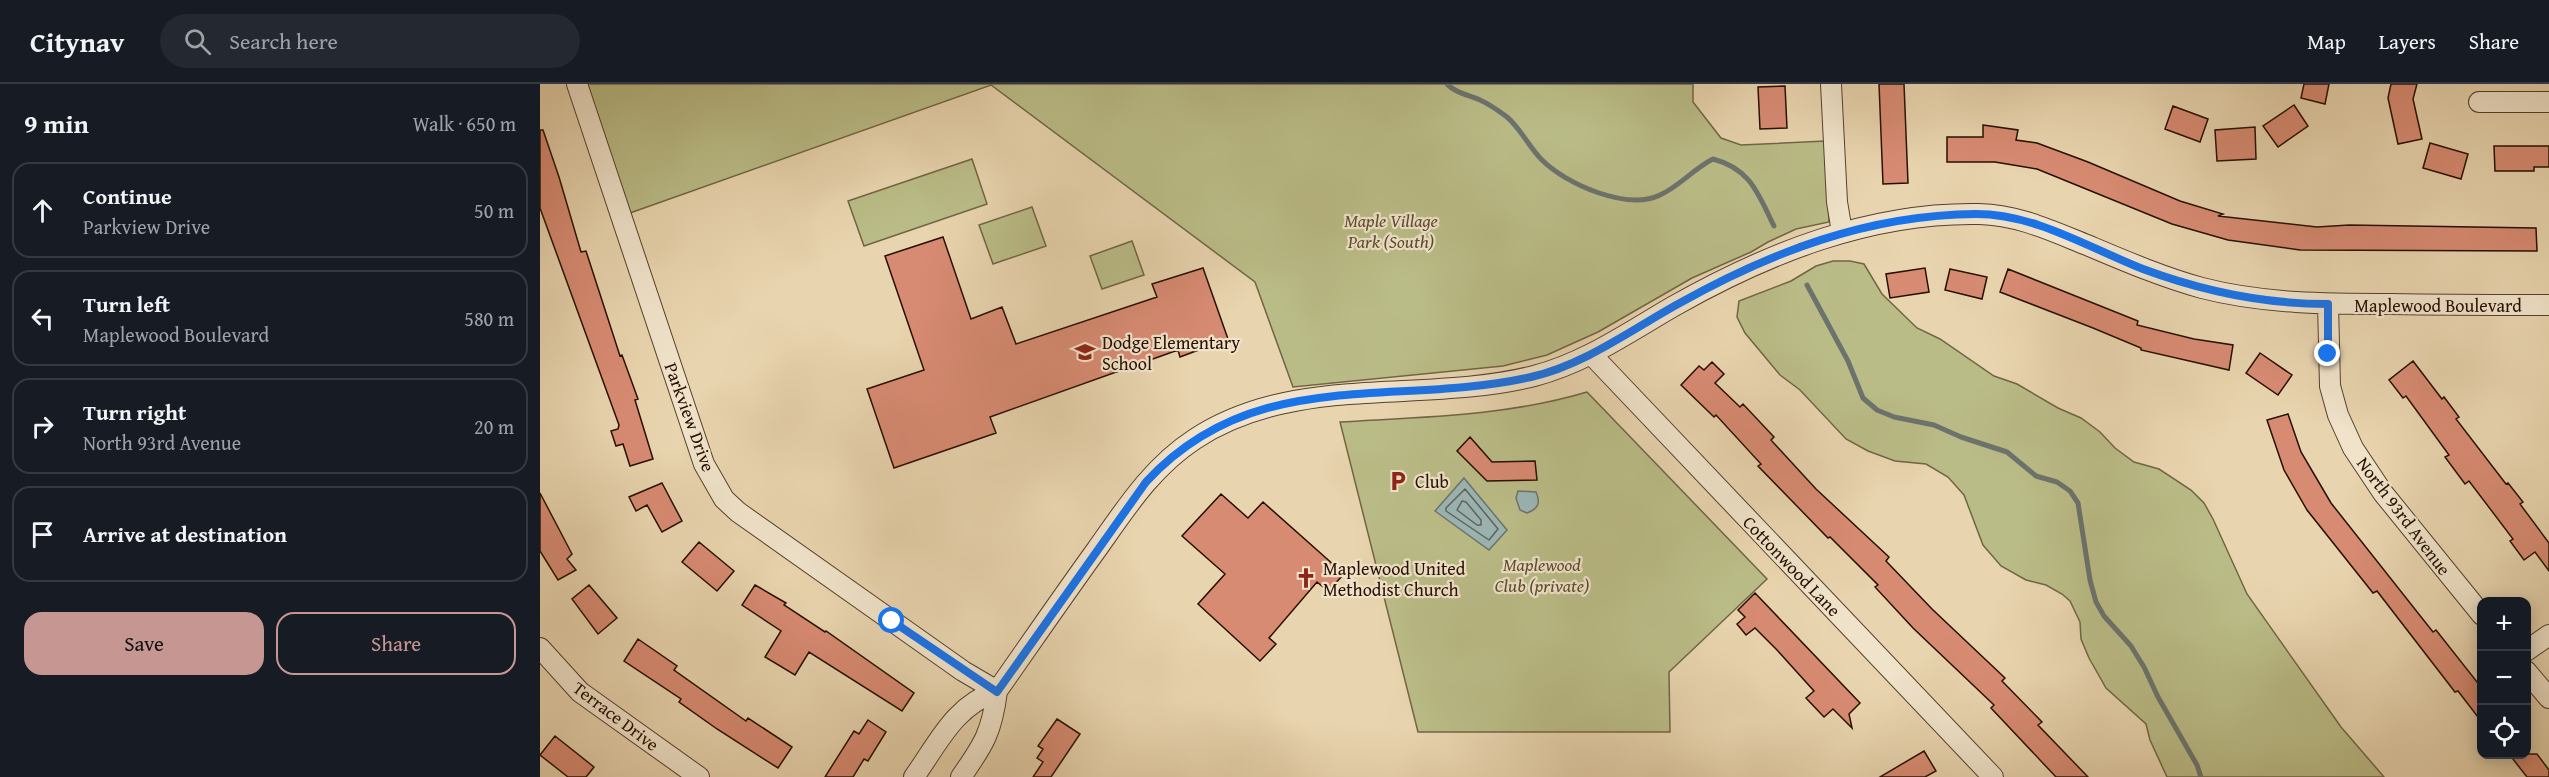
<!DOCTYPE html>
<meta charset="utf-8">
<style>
:root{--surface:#171b24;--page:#242831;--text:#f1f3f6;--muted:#9ea1a6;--line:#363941;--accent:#c59692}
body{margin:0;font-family:"Gentium Book Plus",serif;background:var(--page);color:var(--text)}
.controls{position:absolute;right:18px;bottom:18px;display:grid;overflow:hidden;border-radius:12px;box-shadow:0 3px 15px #0003}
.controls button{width:54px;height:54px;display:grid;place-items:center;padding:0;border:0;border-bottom:2px solid var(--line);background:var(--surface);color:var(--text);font:30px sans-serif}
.stop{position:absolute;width:18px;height:18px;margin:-14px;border:4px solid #1a73e8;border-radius:50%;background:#fff}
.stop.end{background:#1a73e8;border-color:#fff;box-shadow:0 2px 6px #0008}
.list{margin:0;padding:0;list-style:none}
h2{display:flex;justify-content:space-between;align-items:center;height:78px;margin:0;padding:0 24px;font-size:26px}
h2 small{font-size:20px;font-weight:400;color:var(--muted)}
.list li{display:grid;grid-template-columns:39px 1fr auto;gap:18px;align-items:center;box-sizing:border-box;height:96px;margin:0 12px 12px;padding:0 12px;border:2px solid var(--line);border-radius:18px}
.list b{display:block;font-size:22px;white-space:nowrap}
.list p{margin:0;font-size:20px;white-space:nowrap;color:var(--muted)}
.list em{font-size:20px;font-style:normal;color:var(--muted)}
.actions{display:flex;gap:12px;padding:18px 24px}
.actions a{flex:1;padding:14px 0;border:2px solid var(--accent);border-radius:18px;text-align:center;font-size:21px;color:var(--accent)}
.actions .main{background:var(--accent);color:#111}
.icon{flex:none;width:33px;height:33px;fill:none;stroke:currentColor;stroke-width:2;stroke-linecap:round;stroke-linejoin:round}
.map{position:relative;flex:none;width:2009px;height:693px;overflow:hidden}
header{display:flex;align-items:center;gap:36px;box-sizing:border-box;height:84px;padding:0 30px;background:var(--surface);border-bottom:2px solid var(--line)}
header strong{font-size:28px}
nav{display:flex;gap:33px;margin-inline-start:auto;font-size:21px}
.search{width:420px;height:54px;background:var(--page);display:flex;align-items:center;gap:15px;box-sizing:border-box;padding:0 21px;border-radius:33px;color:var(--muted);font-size:22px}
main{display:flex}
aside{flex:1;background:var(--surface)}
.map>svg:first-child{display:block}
.green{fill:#babc87;stroke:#706644;stroke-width:1.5}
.water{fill:#9bb6b5;stroke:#6c736d;stroke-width:1.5}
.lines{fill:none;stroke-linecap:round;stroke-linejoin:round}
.shore{stroke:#60625a;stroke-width:1.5}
.stream{stroke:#6c736d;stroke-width:5}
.building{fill:#d88b73;stroke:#260f00;stroke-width:1.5}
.minor-casing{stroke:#56402c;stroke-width:22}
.minor{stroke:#f0e3ca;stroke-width:20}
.route{stroke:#1a73e8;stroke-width:8}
.labels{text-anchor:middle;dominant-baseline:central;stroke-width:4.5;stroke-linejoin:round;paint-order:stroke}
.park-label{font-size:18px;font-style:italic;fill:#5a4c2f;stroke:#f0e3ca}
.street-label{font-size:18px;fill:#260f00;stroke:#f0e3ca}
.poi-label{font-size:18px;fill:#260f00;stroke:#f0e3ca;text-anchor:start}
</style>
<header>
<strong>Citynav</strong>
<div class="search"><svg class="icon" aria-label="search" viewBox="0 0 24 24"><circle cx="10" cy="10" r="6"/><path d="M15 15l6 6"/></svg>Search here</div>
<nav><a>Map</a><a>Layers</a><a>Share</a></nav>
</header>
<main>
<aside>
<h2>9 min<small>Walk · 650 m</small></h2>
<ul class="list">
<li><svg class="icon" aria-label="ahead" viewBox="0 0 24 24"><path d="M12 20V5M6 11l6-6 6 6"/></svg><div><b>Continue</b><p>Parkview Drive</p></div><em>50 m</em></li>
<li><svg class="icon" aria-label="left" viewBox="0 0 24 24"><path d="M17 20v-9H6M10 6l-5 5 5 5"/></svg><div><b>Turn left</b><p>Maplewood Boulevard</p></div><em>580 m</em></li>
<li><svg class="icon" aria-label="right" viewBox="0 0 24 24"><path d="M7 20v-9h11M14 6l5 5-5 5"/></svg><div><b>Turn right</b><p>North 93rd Avenue</p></div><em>20 m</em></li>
<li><svg class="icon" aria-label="arrive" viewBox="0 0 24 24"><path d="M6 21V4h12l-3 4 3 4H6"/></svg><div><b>Arrive at destination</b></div></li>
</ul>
<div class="actions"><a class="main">Save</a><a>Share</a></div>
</aside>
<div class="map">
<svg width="2009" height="693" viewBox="0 0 2009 693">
<rect width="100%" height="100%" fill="#e8d4ae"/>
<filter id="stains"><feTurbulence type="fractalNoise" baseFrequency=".00333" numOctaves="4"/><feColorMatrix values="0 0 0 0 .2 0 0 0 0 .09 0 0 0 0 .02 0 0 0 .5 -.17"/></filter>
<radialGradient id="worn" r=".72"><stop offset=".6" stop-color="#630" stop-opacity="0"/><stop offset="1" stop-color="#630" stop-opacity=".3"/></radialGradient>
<path class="green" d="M46,0H1153V18L1181,54L1201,61L1285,57L1289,138L1256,145L1228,158L1211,168L1152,194L1058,248L1007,271L963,282L753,303L715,198L451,1L90,129Z
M432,75L447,120L324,162L308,117Z
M492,123L506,162L453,180L439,141Z
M592,157L604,191L562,205L550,172Z
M1293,177H1310L1324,180L1342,210L1377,244L1400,255L1454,292L1477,300L1518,324L1541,334L1560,348L1575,364L1594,378L1619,385L1651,406L1664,419L1673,435L1707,510L1801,643L1844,693H1627L1610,656L1606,640L1566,604L1549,574L1541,555L1540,538L1530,517L1522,510L1506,501L1486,496L1461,482L1443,461L1424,411L1408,393L1386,380L1355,377L1328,367L1306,355L1260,306L1240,291L1205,249L1197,233L1199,217L1251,197L1276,182Z
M1047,308L1227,495L1129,588L1130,648H878L800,338C883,333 967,332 1047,308Z"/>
<path class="water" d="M924,394L967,446L949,466L895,427Z
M978,407L996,408C1001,419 998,425 987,429L980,426L976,414Z"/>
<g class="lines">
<path class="shore" d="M925,405L958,445L949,456L906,427V424Z
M922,417L926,418L941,436V441H937L917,426Z"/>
<path class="stream" d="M907,0C915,9 929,11 940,16C949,20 959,27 967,33C981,45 989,63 1002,76C1026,100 1087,127 1120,111C1140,102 1153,85 1173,75C1211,85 1218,110 1234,142
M1267,201L1308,277L1323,314L1337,326L1354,333L1394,341L1421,353L1467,368L1496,392L1517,398L1530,407L1538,419L1550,496L1556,518L1564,532L1591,562L1604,583L1618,613L1657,681L1661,693"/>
</g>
<path class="building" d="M1339,0H1364L1368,99L1343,100Z
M1764,0H1789L1785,20L1761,14Z
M1851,0H1877L1873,15L1882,55L1858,60L1848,14Z
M1245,2L1247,44L1220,45L1218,3Z
M1754,21L1768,42L1738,63L1723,42Z
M1633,22L1668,35L1660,58L1625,45Z
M1443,41L1478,46L1476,56L1497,59L1548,78L1640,117L1683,130L1678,132L1777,143L1809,141L1996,144L1997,167L1760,166L1688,156L1632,140L1497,85L1455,78H1407V53H1443Z
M1715,43L1716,75L1677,77L1675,46Z
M0,46H3L19,93L41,168L46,167L80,272L82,271L98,315L95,316L113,375L90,382L83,360L76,362L71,347L78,345L79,341L0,124Z
M1890,59L1928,70L1921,95L1883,84Z
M1954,62H2009V83H1994V87H1955Z
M403,153L431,235L462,223L476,260L617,213L612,200L663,184L688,255L640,273L638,266L450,333L456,349L354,384L327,305L384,286L345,172Z
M1385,184L1389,208L1350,214L1346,190Z
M1410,185L1447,193L1442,215L1405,206Z
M1468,185L1598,237L1597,241L1654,255L1693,261L1689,286L1601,266V264L1553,244L1460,208Z
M1720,269L1752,291L1738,311L1706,289Z
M1873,277L1902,315L1904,313L1919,333L1916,335L1966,400L1968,399L1983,418L1980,420L2009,459V487L1995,468L1984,476L1970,457L1973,455L1929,397L1925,400L1905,373L1909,371L1866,312L1863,314L1849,296Z
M1172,278L1184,290L1175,299L1200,323L1203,320L1234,353L1231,356L1276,405L1349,473L1346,477L1392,525L1465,594L1462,597L1502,638L1498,641L1548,693H1516L1451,624L1454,621L1373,544L1335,503L1338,501L1290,453L1288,454L1218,382L1221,380L1176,331L1174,333L1141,301L1159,282L1164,286Z
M1748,330L1761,368L1791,419L1893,548L1896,546L1941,603V637L1918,607L1915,608L1837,507L1833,509L1767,426L1744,386L1727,336Z
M930,353L952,378L995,377L997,396L947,397L917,367Z
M122,399L142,437L122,448L107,421L96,427L89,413Z
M0,409L32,470L27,475L36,486L18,496L0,467Z
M681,410L708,434L723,418L804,490L788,507L777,498L729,554L736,560L720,577L658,520L685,490L642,452Z
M159,458L194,487L177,507L142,478Z
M49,501L77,534L58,550L32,515Z
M215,501L246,519L244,521L285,548L286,547L374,609L362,627L269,568L255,591L225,573L241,547L202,521Z
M1215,509L1320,619L1309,630L1312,644L1293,625L1284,633L1266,614L1274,607L1237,566L1215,544L1206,551L1197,540L1205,533L1198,526Z
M98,555L137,582L134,586L206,637L208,634L252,663L238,684L177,645L139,618L141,615L84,577Z
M517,635L540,650L511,693H493L503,678L497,674L503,665L498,662Z
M328,636L346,648L328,677L324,675L313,693H285L314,647L319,650Z
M15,652L54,683L46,693H28L0,671Z
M1384,667L1396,687L1385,693H1340Z
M1969,670H1997L2009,686V693H1987Z"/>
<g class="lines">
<g class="minor-casing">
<path id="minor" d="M37,0L164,380L184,415L198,428L423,587L457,607
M1291,0L1297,118L1302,148
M1939,18H2009
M1788,220L1790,302L1798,331L1813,364L1843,409L1942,531
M1051,270L1453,693
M0,564L40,608L159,693
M1986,567L2009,551
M1986,587L2009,614
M374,693C399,658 414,622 457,607
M421,693C444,660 452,648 457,607C490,560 523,512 557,465C586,424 612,383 655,355C755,289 883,320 994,292C1045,279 1089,248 1134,222C1228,169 1330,128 1439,130C1479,131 1512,147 1547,161C1585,177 1622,193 1662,204C1724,220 1788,220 1852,220C1904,221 1957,221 2009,221"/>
</g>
<use href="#minor" class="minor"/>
</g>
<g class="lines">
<path class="route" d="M352,537L457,608L606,398C715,280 852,324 991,293C1044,281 1091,246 1138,220C1231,168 1327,131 1436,130C1496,130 1549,164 1603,185C1662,207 1725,220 1788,220V270"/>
</g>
<defs>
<g id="school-bare" transform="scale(1.62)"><path d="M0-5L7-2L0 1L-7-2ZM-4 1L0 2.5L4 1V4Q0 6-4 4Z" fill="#8f2418" stroke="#f0e3ca" stroke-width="2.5" paint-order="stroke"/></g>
<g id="parking-bare" transform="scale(1.62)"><path d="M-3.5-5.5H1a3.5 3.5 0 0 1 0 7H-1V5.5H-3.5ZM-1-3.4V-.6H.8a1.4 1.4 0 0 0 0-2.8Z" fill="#8f2418" stroke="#f0e3ca" stroke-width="2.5" paint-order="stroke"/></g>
<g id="church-bare" transform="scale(1.62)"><path d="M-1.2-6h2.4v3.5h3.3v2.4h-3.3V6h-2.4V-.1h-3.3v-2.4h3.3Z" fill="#8f2418" stroke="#f0e3ca" stroke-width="2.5" paint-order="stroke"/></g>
</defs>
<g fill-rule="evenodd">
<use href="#school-bare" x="545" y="268"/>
<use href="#parking-bare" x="858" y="397"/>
<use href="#church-bare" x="766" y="494"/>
</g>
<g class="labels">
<g class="park-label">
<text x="851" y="136">Maple Village<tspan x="851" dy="21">Park (South)</tspan></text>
<text x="1002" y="480">Maplewood<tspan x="1002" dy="21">Club (private)</tspan></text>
</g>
<g class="street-label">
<text x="1898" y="221">Maplewood Boulevard</text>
<text transform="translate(150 333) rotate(70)">Parkview Drive</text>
<text transform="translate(1864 432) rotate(53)">North 93rd Avenue</text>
<text transform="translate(1252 482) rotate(46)">Cottonwood Lane</text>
<text transform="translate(76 632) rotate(37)">Terrace Drive</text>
</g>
<g class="poi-label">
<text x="562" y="258">Dodge Elementary<tspan x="562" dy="21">School</tspan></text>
<text x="875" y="397">Club</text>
<text x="783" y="484">Maplewood United<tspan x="783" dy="21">Methodist Church</tspan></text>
</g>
</g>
<rect width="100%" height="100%" filter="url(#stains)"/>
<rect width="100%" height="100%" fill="url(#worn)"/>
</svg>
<div class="controls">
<button>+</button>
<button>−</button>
<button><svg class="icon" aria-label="locate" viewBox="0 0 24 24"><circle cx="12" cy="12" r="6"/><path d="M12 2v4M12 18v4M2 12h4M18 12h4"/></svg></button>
</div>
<div class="stop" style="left:352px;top:537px"></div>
<div class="stop end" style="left:1788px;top:270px"></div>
</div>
</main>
